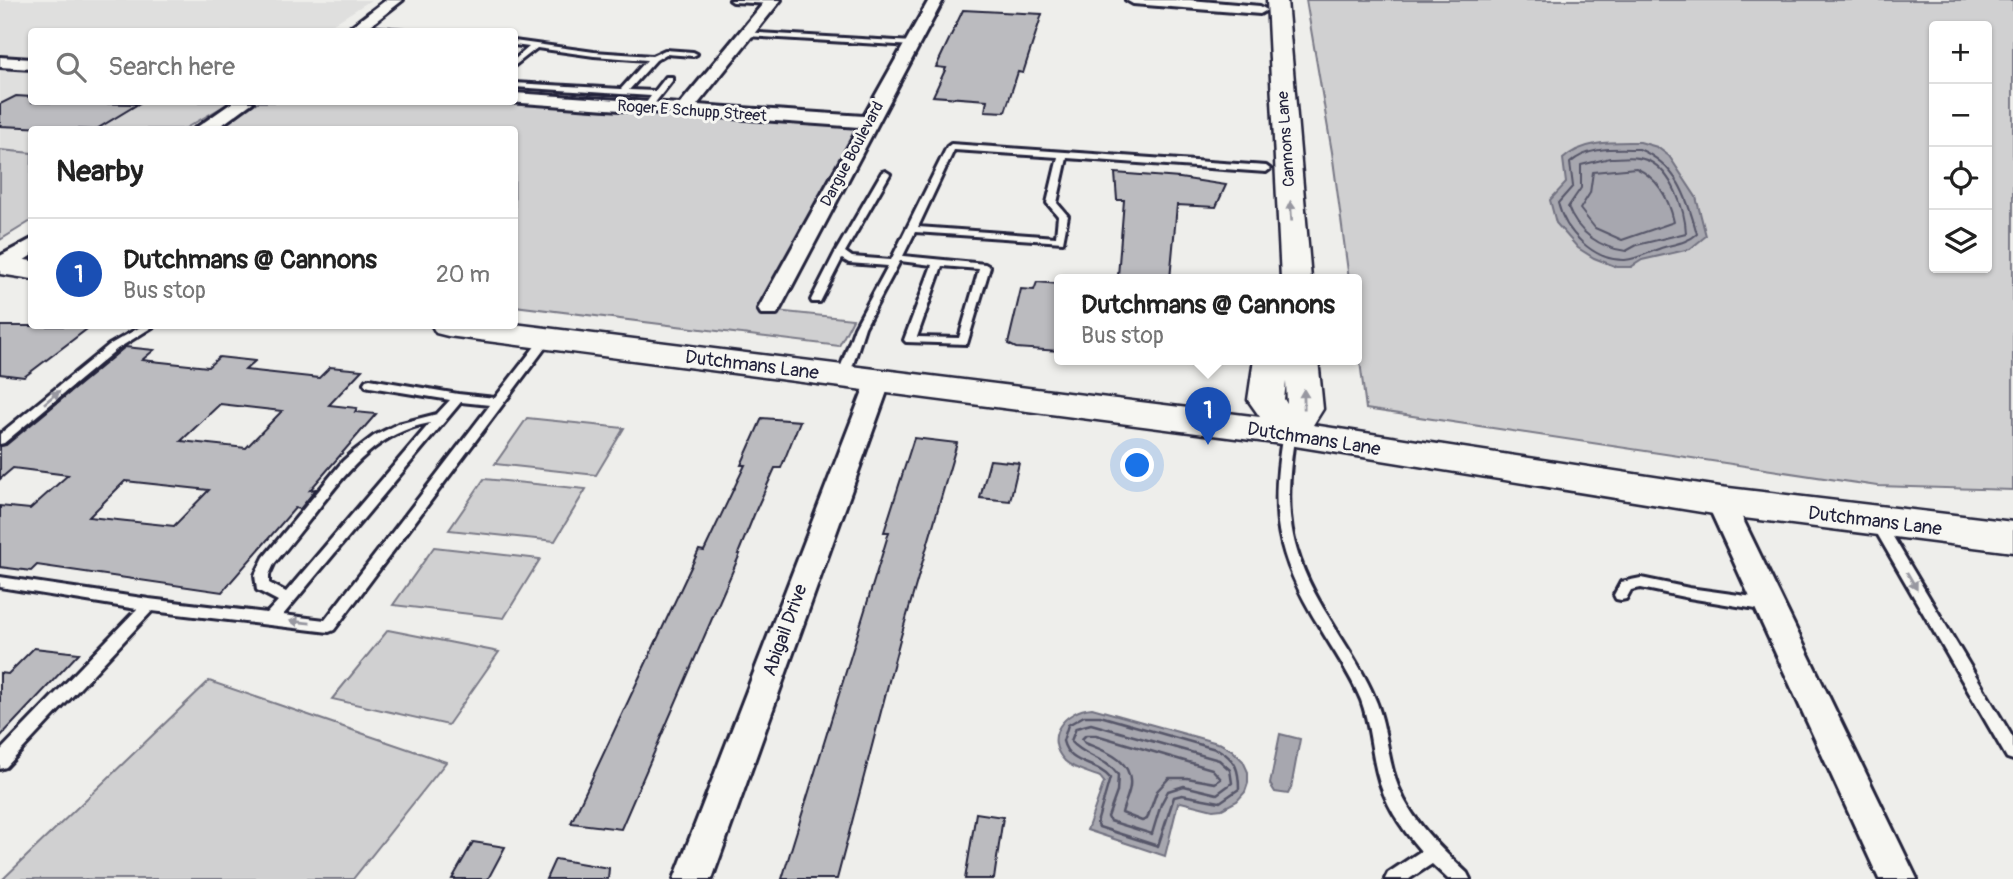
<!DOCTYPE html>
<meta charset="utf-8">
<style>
:root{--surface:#fff;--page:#f6f6f6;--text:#222;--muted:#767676;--line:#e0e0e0;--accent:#d1495b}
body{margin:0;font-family:Pangolin,sans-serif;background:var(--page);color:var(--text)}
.controls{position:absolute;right:21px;top:21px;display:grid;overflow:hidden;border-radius:7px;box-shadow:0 2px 5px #0004}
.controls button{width:63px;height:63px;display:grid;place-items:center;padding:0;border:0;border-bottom:2px solid var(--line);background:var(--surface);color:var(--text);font:35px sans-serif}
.you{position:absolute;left:1138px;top:466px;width:24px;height:24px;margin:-18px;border:5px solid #fff;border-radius:50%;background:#1a73e8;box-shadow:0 0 0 10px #1a73e833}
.badge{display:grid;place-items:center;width:46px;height:46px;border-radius:50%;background:var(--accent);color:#fff;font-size:23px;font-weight:700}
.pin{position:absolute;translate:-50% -58px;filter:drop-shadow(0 2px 4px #0008)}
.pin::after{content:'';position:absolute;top:37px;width:24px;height:21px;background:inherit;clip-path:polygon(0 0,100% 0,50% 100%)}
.popup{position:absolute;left:1054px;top:274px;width:308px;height:91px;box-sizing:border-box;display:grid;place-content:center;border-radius:7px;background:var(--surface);filter:drop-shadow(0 2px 5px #0005);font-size:23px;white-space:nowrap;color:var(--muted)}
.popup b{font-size:26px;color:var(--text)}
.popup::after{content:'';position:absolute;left:50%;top:100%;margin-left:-14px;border:14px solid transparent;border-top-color:var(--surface)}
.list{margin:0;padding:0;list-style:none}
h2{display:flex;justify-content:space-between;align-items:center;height:91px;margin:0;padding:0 28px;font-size:30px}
h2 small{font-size:23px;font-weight:400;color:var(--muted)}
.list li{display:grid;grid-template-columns:46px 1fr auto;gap:21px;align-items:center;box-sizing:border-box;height:112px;padding:0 28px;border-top:2px solid var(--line)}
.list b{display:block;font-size:26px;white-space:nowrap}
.list p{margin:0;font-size:23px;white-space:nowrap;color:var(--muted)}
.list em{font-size:23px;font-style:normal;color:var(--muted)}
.icon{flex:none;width:38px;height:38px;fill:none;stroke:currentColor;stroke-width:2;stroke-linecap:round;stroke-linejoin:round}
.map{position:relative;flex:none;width:2013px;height:879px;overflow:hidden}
.search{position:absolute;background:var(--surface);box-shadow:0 2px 5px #0004;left:28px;top:28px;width:490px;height:77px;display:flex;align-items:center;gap:18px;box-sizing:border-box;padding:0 24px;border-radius:7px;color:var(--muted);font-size:26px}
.panel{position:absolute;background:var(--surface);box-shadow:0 2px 5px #0004;left:28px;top:126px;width:490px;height:203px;border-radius:7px}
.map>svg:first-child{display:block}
.built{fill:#dfdfde}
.green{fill:#d0d0d1;stroke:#797986;stroke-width:2;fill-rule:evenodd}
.water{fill:#a7a7af;stroke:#727281;stroke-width:2}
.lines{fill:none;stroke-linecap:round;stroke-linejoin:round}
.shore-far1{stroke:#575769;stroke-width:2}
.shore{stroke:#575769;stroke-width:2.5}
.building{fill:#bbbbbf;stroke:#22223b;stroke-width:2;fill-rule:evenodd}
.lane-casing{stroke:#22223b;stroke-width:6}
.street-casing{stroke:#22223b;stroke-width:6}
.secondary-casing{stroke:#22223b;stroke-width:5}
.lane{fill:#f6f6f2;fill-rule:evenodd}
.street{fill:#f6f6f2;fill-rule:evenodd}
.secondary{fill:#f6f6f2;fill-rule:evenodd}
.oneway{fill:#9797a0}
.labels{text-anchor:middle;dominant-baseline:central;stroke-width:6;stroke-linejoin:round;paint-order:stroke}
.far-street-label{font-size:16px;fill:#22223b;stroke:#f6f6f2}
.street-label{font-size:19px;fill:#22223b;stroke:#f6f6f2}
</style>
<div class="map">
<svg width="2013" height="879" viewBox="0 0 2013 879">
<rect width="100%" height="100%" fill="#eeeeeb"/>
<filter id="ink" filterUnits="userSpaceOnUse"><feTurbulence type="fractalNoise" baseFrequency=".0143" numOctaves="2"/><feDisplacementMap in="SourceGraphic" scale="14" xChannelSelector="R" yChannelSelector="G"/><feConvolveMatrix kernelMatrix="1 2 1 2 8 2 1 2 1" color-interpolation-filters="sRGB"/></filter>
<g filter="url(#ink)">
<path class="built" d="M0,0H371L322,31L32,32V102H213L169,129L32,130L31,218L0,237Z"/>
<path class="green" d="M1306,0H2013V490L1877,486L1366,409L1357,337V279H1349L1332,152ZM1934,26H1987V268H1934Z
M141,102H231L184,129L95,130Z
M257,102H514L844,124L861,134L766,310L853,319L839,346L515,306L514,130H218Z
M0,150L32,153L31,221L0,240Z
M527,418L624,428L596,475L495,464Z
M484,479L586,489L555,541L449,530Z
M434,547L540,559L504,618L393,605Z
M388,630L499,652L448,725L332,699Z
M209,681L446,762L353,879H3Z"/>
<path class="water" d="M1640,142L1657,147L1669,156L1696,197L1706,236L1690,249L1642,260L1631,267H1617L1594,258L1578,248L1556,223L1550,200L1566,183L1563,159C1583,140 1614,142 1640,142Z
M1092,708L1221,744L1232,750L1243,761L1248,772V783L1245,792L1237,801L1222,809L1213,810L1181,802L1178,803L1165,856L1087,830L1104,782L1100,777C1088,772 1075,770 1065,761C1042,737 1065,710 1092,708Z
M1280,734L1300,739L1291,788L1288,794L1275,792L1270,784Z"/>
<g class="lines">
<path class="shore-far1" d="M1639,149C1677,165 1687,197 1697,234C1687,243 1674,244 1661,248C1650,252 1637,259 1625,260C1593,261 1565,231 1558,203L1573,186L1570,163C1589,146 1615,149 1639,149Z
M1610,158C1622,158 1637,155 1649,161C1672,172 1685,209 1686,233L1637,245L1626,251C1600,248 1577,232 1568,207L1581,188V165Z
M1636,168C1658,178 1669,199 1674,222L1622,240L1595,228L1580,209L1590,193L1593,172Z"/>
<path class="shore" d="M1084,716H1100L1219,750C1236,760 1239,770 1239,789L1220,802L1182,795L1174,797L1158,846L1099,827L1097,823L1110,778C1096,761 1069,766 1063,741L1068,725Z
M1091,724L1219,760L1230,770L1232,783L1217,794L1184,786L1168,791L1161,804L1152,834L1110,821L1108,817L1117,792L1118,775C1107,758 1084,757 1071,741L1076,728Z
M1086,735H1096L1212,769L1221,779L1215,783L1187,778H1169L1157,791L1147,819L1142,821L1122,813C1124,804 1129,795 1130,786C1133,759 1104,751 1085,743L1082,739Z"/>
</g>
<path class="building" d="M963,10L1042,14L1023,73L1018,72L1005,112L985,111L987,100L933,96L946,68L936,67Z
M16,96L32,97V102L138,104L95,130L0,126V104Z
M1115,173L1180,178L1226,185L1216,207L1177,205L1170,279L1118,276L1124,200H1117Z
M1037,282L1059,284V351L1016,348L1008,344L1021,289L1034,290Z
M0,326H91L24,377L0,374Z
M125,347L154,350L142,360L208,367L219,357L255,361L245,370L319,378L330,367L362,370L329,405L357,408L355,412L376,414L310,490L316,489L300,509L295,508L222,592L37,565L31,571L0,567V506L30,509L68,475L13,468L0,479V446L6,445ZM220,404L282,411L246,448L181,441ZM125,481L209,490L174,526L89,517Z
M762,418L800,421L781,468H775L756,510L738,554H740L621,829L571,823L699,550L704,551L745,465H741Z
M914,438L957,443L899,643L837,879H782L889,532H884Z
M990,460L1019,463L1010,501L980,498Z
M34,648L79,653L0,737V673L8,674Z
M976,813L1003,817L994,879H965Z
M473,842L505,847L488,879H452Z
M555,859L609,868L608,879H546Z"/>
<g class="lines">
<g class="lane-casing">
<path id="lane" d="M730,0H772L775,2L772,4L733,2Z
M353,26L405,30L408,32L356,30L352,28Z
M743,32L913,42L917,44L913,46L746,36H743Z
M514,41L594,52L652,56L665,50L693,52L697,54L693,56L666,54L656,60L629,90L655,91L666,77H672V81L650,109H647L643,107L651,96L514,87V83L621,89L647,60L594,56L537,48L514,66V60L529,47L514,45Z
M951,144L1266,166L1270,169L1266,172L1067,158L1057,203L1068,216L1063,242L915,232L903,256L985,264L990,267L967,344L906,342L904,340L932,265L900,261L865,327L849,377L847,380H839L837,377L855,327L888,266L849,263L842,259L820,302H812L811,300L835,253L882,172L885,171L890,174L845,252L852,257L891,260L947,147ZM954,150L1058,157L1047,203L1058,216L1056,237L918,227ZM942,266L979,269L959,338L917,337Z
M142,326H154L117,349L4,443L0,444V434L109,345Z
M547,335L551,336L553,338L551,340L334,630L329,632L152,611L6,767L0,769V751L137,609L0,587V577L149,599L267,613L278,601L257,590L255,575L264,557L343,461L353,452L374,436L398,424L437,414L450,400L370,387L366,386L364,383L366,380L370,379L458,394L495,398L543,336ZM461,402L490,405L325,620L283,615ZM430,423L286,592L269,583V575L274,564C290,544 306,525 321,505C351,467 379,432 430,423Z
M1289,429L1295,433C1283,508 1287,550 1328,616C1343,642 1361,666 1373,694C1385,719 1386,745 1393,771C1404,814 1436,844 1467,873L1470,879H1448L1432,864L1409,879H1385L1388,873L1421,851C1401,828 1384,803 1377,773C1371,749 1370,724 1361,700C1350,674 1333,650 1319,626C1276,556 1269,514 1283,433Z
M1878,518L1883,520L2013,738V760L2007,758L1871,523L1873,520Z
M1641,578L1689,588L1768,599L1773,601L1775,605L1773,609L1768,611L1689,598L1641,588L1631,590L1626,599L1621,600L1616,599L1614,595L1621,582Z"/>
</g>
<g class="street-casing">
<path id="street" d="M386,0H403L362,32H344Z
M766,0H781L697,105L864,116L929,0H943L780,309L777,314H761L758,309L859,127L508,102H514V93L680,104Z
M1126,0H1190L1260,6L1267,10L1260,14L1133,4Z
M0,57L32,59V69L0,67Z
M233,102H253L215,130H193Z
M32,239V255L8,271L0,273V256Z
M878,375L887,377L890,383L712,879H674L866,383L869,377Z
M1720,491L1730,494L1734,501L1917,879H1879L1706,501L1710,494Z"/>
</g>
<g class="secondary-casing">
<path id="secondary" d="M1267,0H1287L1311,279H1281Z
M0,256L32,261V279L0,274Z
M514,324L1260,417L1248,400L1254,359H1318L1323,409L1313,425L1720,487L2013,522V552L1720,515L1289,445L448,336L436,333L432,326ZM1286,382L1287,404L1284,399Z"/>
</g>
<use href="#lane" class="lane"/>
<use href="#street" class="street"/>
<use href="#secondary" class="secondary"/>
</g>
<defs><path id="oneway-solid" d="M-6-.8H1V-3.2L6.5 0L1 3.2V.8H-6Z" transform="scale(1.75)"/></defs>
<g class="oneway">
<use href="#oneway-solid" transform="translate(1291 211) rotate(-94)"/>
<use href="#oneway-solid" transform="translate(52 397) rotate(-40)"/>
<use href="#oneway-solid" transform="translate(1304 399) rotate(-91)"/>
<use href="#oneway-solid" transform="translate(1912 581) rotate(60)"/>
<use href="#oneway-solid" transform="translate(300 622) rotate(-174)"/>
</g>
</g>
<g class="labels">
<g class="far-street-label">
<text transform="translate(692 111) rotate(4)">Roger E Schupp Street</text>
<text transform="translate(1286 139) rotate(-94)">Cannons Lane</text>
<text transform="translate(852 154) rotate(-62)">Dargue Boulevard</text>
</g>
<g class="street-label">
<text transform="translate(752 365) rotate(7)">Dutchmans Lane</text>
<text transform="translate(1314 439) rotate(9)">Dutchmans Lane</text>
<text transform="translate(1875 521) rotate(7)">Dutchmans Lane</text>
<text transform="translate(785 630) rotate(-70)">Abigail Drive</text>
</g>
</g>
</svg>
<div class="controls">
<button>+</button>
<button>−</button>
<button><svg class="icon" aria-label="locate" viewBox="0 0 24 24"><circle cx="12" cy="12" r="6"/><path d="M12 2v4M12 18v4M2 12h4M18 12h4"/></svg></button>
<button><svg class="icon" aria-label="layers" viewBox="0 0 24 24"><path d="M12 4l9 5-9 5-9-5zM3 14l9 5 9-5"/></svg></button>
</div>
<div class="you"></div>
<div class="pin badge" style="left:1208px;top:445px;background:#1a4fb4">1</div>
<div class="popup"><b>Dutchmans @ Cannons</b>Bus stop</div>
<div class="search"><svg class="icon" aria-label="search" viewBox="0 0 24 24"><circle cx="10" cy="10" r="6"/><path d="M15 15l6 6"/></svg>Search here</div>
<section class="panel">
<h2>Nearby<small></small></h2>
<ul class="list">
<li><span class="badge" style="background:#1a4fb4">1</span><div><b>Dutchmans @ Cannons</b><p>Bus stop</p></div><em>20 m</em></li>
</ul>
</section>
</div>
